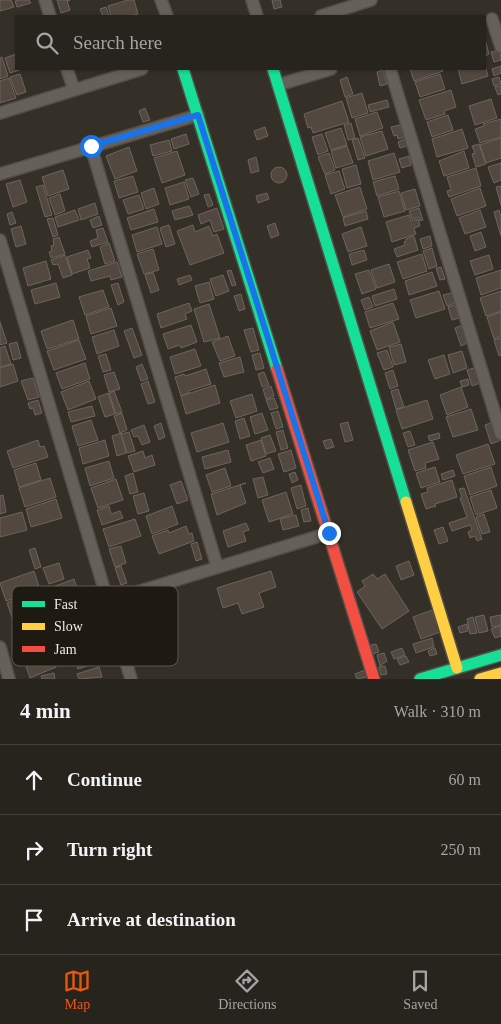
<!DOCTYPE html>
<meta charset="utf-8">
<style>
:root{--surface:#27241d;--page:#33302a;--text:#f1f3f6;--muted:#a4a4a4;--line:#43413b;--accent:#ea580c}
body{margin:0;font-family:"Times New Roman",serif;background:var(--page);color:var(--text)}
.stop{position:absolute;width:15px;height:15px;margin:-11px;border:4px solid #1a73e8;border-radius:50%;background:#fff}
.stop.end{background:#1a73e8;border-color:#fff;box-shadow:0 1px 5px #0008}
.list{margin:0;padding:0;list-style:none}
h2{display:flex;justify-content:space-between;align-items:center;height:65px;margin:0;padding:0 20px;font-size:21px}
h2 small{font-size:16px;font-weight:400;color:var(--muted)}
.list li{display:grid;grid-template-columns:32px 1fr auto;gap:15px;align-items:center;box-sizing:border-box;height:70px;padding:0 20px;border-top:1px solid var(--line)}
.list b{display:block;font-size:19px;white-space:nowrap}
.list em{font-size:16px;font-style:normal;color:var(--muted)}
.icon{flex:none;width:28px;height:28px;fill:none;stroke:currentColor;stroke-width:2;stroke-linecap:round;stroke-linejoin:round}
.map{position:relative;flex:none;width:501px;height:679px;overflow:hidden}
.search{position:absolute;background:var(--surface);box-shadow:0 1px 4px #0004;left:15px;right:15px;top:15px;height:55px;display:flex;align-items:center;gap:12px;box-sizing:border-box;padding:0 18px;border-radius:0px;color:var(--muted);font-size:19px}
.sheet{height:275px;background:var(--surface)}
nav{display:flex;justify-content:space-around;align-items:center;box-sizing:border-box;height:70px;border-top:1px solid var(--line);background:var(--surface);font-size:14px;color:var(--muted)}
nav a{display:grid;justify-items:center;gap:2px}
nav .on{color:var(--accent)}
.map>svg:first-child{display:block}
.building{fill:#52483f;stroke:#6b655f}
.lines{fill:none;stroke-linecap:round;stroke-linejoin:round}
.street-casing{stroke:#524e46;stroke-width:14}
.fast-casing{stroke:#524e46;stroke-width:14}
.slow-casing{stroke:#524e46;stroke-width:14}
.jam-casing{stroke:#524e46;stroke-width:14}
.street{stroke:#65615a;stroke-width:11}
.fast{stroke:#16e098;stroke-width:11}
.slow{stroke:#ffcf43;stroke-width:11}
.jam{stroke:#f24e42;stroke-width:11}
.route{stroke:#1a73e8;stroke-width:6}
.key{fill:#1e1a12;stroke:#5d5850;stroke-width:1}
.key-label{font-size:14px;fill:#f0eae0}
</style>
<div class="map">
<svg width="501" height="679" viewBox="0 0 501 679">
<rect width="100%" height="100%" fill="#343027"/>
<path class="building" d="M0,0H11L14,7L0,11Z
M18,0H29L31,3L17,7L15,1Z
M57,0H70L67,1L70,10L61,13Z
M128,0H134L138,14L130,16H111L108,6Z
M272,0H280L282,7L274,9Z
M106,7L109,16H103L100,9Z
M485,39L489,54L485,56Z
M500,50L501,60L494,62L491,52Z
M16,54V69H23L10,73L5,58Z
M2,57L8,76L0,79V58Z
M485,66L488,76L462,84L458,69H485Z
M501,66V73L494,76L492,69Z
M410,69H442L443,71L414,81Z
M383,70L387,84L380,86L377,72Z
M20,74L26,92L17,95L10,77Z
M440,74L445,89L420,97L415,82Z
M347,77L353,94L345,97L340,80Z
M499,77L501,84L494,86L492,79Z
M9,78L16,98L0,103V81Z
M501,86V94L498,95L495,87Z
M451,90L456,107L444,111L445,114L426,120L419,100Z
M362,93L368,113L352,118L346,98Z
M491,99L497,118L475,125L469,106Z
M387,100L389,107L370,112L368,105Z
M342,101L349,122L313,133L311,127L308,128L304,114Z
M145,108L150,120L143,122L139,111Z
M377,112L383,128L360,136L355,119Z
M448,115L453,130L432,137L427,122Z
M501,119V137L480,143L475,129L484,126L483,124Z
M351,123L355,138L348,140L344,125Z
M400,125L404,137L398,139L397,135L394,136L391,127Z
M265,127L268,136L257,140L254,131Z
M341,128L347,145L331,150L325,133Z
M462,129L468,148L437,157L432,139Z
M382,131L388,149L366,156L360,137Z
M186,134L189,144L174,149L171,139Z
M322,134L328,151L318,155L312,137Z
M358,138L365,158L358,160L352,140Z
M501,138V158L486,163L480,145Z
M404,139L407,146L400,148L398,142Z
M169,140L172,151L153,156L150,145Z
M479,144L486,164L476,167L472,154L475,153L472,146Z
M347,146L353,163L336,168L331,151Z
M129,147L137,171L115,179L106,156Z
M177,151L185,175L162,183L154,158Z
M464,151L469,168L444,176L439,161Z
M329,153L335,170L325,174L318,157Z
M394,153L400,172L373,180L368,161Z
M409,156L411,165L402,168L399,159Z
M256,157L259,171L251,173L248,160Z
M501,163V180L494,183L488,167Z
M356,165L361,184L347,188L342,169Z
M271 175a8 8 0 1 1 16 0a8 8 0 1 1-16 0Z
M476,168L481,186L449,197L447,191L451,190L447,177Z
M63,170L69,189L48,196L42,177Z
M339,171L345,189L331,194L325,175Z
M133,176L138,192L119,198L114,181Z
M395,176L399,189L377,196L373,182Z
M193,178L199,194L191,197L185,180Z
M20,180L27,202L13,207L6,184Z
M184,182L189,199L170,205L165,188Z
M43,185L52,215L45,217L36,187Z
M501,186V205L496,187Z
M360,187L367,209L343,217L335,195Z
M154,188L159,204L146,209L141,193Z
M480,188L486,206L457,216L451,199Z
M415,189L420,206L406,210L401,193Z
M399,191L405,211L384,217L378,197Z
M267,193L269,199L258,203L256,196Z
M60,194L65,211L55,215L49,198Z
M209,194L213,205L208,207L204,195Z
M139,195L144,209L128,214L123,200Z
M95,203L98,214L81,220L78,209Z
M189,206L193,215L175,220L172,211Z
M217,208L224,229L214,232L210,220L201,224L198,215Z
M419,208L423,220L420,221L419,217L412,219L409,211Z
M154,209L158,222L131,230L127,218Z
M75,210L79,220L58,227L55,217Z
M480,210L486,227L465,234L459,218Z
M499,210L501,217V236L494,212Z
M366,211L368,219L345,226L343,218Z
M12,212L16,223L10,225L7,214Z
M409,215L411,221L418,219L420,226L414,228L416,234L392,242L386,222Z
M99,216L102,225L93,228L90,220Z
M53,218L58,235L53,237L47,219Z
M275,223L279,235L271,238L267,226Z
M169,225L175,244L166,247L160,228Z
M193,225L195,232L209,226L213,236L217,234L224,253L190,265L177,231Z
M21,226L26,244L16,247L11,229Z
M157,227L162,244L137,252L132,235Z
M361,227L367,246L348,252L342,234Z
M103,228L108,242L92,247L90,241L98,238L96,230Z
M481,232L486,247L475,251L470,236Z
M414,236L418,250L397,257L394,249L405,245L404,242L406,241V239Z
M430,236L432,246L423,249L420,239Z
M59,237L65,254L51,258L49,252L52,251L51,246L54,245L53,239Z
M109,243L115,261L105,264L100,247Z
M432,248L437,266L429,269L423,251Z
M153,249L159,270L144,274L137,254Z
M88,250L91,258L87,259L90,268L72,274L67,257Z
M364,250L367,260L352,265L349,254Z
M422,254L427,271L403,279L397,262Z
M65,255L72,275L63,278L58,264L53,265L51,260Z
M489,255L493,269L475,275L470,261Z
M46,261L51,279L28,286L23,268Z
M117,262L122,277L111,280L110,276L91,281L88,271Z
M389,264L395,282L377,288L371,270Z
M441,267L445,279L440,280L436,268Z
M231,270L236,285L232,286L227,271Z
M369,270L376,289L362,294L355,274Z
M501,270V288L481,295L476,278Z
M153,272L159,290L151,293L145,275Z
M432,272L437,286L409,295L405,281Z
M190,275L192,280L179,285L177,279Z
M223,275L229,291L216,296L210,279Z
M209,282L214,299L200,303L195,286Z
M56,283L60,297L35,304L31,290Z
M118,283L124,302L118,305L111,285Z
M394,289L397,299L375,306L372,296Z
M103,290L109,307L85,315L79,297Z
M439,291L445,309L416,318L410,300Z
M501,291V311L486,316L480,298Z
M452,293L455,303L447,306L443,295Z
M241,294L245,309L239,311L234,296Z
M369,297L373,307L365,310L361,300Z
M189,303L192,311L185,314L187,319L161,328L157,314Z
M393,303L399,319L370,328L365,312Z
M209,304L220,338L204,342L194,309Z
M455,305L459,318L452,320L448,307Z
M111,308L117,326L91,334L86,316Z
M501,312V336L494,339L487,317Z
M73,320L79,339L47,349L41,331Z
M0,322L7,343L0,345Z
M393,322L400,342L377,350L370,331Z
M191,325L197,342L181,348L180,345L168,349L163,334Z
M462,325L467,343L461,346L455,328Z
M132,328L142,355L134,358L124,331Z
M253,328L259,350L251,352L244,330Z
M114,330L119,346L97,354L92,337Z
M228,336L235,356L220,361L212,342Z
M501,338V355L499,356L494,340Z
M79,340L86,359L54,370L47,351Z
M17,342L21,358L13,360L9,344Z
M401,344L406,362L394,365L389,347Z
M5,346L11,364L0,367V348Z
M195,349L201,366L175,374L170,357Z
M387,350L393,367L384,370L377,353Z
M462,351L467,368L453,373L448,355Z
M260,353L264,368L256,370L252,355Z
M106,354L111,370L103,372L98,356Z
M444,355L450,374L435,379L428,360Z
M240,357L244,372L224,377L219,363Z
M85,363L90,379L62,389L56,373Z
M13,364L18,381L0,387V368Z
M142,364L148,379L141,381L136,367Z
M474,368L480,383L472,386L467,370Z
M206,369L211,384L188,391L189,393L181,396L175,377L184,374L185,376Z
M393,370L398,386L390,389L385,373Z
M114,372L120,389L109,392L104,375Z
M264,372L269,385L262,387L258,374Z
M33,378L39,397L28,400L21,381Z
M468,379L469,385L462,387L460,381Z
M89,381L96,399L68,410L61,392Z
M148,381L155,402L148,404L141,384Z
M215,385L220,403L186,414L181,396Z
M271,386L274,396L266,399L263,389Z
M461,387L468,407L447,415L440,395Z
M398,389L404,407L396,409L391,391Z
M114,391L122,412L116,414L109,393Z
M108,393L115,414L105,417L98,397Z
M252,394L257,411L236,418L230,401Z
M274,398L278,408L270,410L266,400Z
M38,400L42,413L35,415L33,408L30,409L28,403Z
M427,400L433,419L402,429L396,410Z
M92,406L95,416L71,422L68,412Z
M471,409L478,430L453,437L446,417Z
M278,411L283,427L276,429L271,413Z
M122,413L127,430L120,433L114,416Z
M262,413L268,430L255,434L250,417Z
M244,418L250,436L240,439L235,421Z
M91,420L98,440L78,446L72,426Z
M496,421L501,440L491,444L485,425Z
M348,422L353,440L345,442L340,424Z
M161,423L165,437L159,440L154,426Z
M223,423L229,442L197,452L191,433Z
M144,425L150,442L142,445L138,436L134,437L131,430Z
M283,430L288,448L281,450L276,432Z
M410,431L415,445L408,447L403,433Z
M129,432L135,451L127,453L121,434Z
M121,433L126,453L117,456L112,436Z
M439,433L440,438L430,441L428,436Z
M270,435L276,451L266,454L261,438Z
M331,439L334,447L326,449L323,441Z
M38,440L40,447L44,446L48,457L13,468L7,451Z
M105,440L109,456L83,464L79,448Z
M261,440L266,456L251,461L246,445Z
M433,442L439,459L425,463L426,468L415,471L408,450Z
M488,444L495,464L463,474L456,455Z
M228,450L231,462L205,469L202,457Z
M291,450L296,468L284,472L278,454Z
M143,451L145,458L152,455L155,465L134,472L128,456Z
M270,458L274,469L263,473L258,462Z
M109,461L114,478L90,486L85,468Z
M36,463L41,480L19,487L14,470Z
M435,467L440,482L421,488L416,473Z
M491,467L497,486L470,495L464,476Z
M225,468L231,486L212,492L206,475Z
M453,470L455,476L443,480L441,474Z
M295,472L298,480L292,483L289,474Z
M133,473L138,492L130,494L125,476Z
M263,477L268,495L258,498L253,479Z
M50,478L56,497L25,507L19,488Z
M116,479L123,500L98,508L91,488Z
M452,480L457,497L435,504L436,506L426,509L421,494L428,492L427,488Z
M181,481L188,500L177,504L170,485Z
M246,483L240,485L246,503L217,515L211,494Z
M301,485L306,506L297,509L291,488Z
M464,488L482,539L477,541L475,536L470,538L468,532L472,530L470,525L452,531L449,523L467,517L460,498L462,497L459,489Z
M491,490L497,508L476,515L470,497Z
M286,492L293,514L269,522L262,500Z
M144,493L149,511L138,514L133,496Z
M3,495L6,512L0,514V496Z
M56,499L62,518L31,527L26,509Z
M109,506L111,514L120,511L123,518L102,525L97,510Z
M172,506L178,524L152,534L146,516Z
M308,508L311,521L304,522L301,510Z
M22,512L27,530L0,537V518Z
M484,514L490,532L482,534L476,517Z
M296,515L299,526L283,530L280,519Z
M135,519L141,536L109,547L103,529Z
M246,523L249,530L243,532L246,541L228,547L223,531Z
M186,526L189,534L192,533L194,541L159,554L152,536L168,530L169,533Z
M443,527L448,541L439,544L434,530Z
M197,542L202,559L196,561L191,544Z
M121,546L126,563L115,567L109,549Z
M35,548L41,567L35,569L29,550Z
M409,561L414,575L401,580L396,566Z
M59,563L64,579L49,584L43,568Z
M121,566L127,583L121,585L115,568Z
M34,571L40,590L6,601L0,583Z
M271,571L276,587L259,593L264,607L242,614L238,603L223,608L217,588Z
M373,574L377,579L385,574L409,611L382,629L357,592L365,586L362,581Z
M74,579L80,596L55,604L50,588Z
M35,592L42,610L13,620L7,603Z
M432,610L440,632L421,639L413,617Z
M484,615L488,631L479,633L475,617Z
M501,615V625L492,627L490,617Z
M473,617L477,633L470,634L467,619Z
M467,624L468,631L460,633L458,627Z
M500,626L501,636L495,638L491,629Z
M94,638L101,661L78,669L70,646Z
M432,638L434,647L416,653L413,644Z
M376,644L379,652L373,654L371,645Z
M402,648L405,655L394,659L391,652Z
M435,648L437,654L430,656L428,651Z
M50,651L56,667L30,678L24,660Z
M384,653L387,661L380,666L377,655Z
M406,656L409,662L400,665L397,659Z
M385,666L387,674L381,675L379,667Z
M99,667L102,677L79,679L77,674Z
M365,670L367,677L357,679L355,674Z
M54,673L55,679H42L41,676Z"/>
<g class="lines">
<g class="street-casing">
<path id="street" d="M45,0L50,16
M161,0L167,16
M252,0L257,16
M321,16L371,0
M492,19L501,47
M67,69L74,90
M390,69L501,434
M278,85L331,69
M0,113L142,69
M91,147L217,566
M0,174L198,115
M0,240L131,679
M108,601L329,533
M0,647L9,679"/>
</g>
<g class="fast-casing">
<path id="fast" d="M183,69L277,369
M273,69L406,502
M420,679L501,655"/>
</g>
<g class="slow-casing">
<path id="slow" d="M406,502L457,668
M480,679L501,673"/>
</g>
<g class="jam-casing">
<path id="jam" d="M277,369L374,679"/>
</g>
<use href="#street" class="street"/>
<use href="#fast" class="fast"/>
<use href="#slow" class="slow"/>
<use href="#jam" class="jam"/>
</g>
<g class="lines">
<path class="route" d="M91,146L198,115L329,533"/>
</g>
<rect x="12" y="586" width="166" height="80" rx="8" class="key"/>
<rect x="22" y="601" width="23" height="6" fill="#16e098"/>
<rect x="22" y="623" width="23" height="7" fill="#ffcf43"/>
<rect x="22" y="646" width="23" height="6" fill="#f24e42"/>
<g class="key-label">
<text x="54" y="609">Fast</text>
<text x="54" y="631">Slow</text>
<text x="54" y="654">Jam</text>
</g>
</svg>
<div class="stop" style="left:91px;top:146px"></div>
<div class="stop end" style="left:329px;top:533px"></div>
<div class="search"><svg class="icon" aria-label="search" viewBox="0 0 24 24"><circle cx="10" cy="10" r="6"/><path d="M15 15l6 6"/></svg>Search here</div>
</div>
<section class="sheet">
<h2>4 min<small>Walk · 310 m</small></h2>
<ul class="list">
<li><svg class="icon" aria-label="ahead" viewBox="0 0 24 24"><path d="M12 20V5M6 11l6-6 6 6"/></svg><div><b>Continue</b></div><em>60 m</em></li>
<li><svg class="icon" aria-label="right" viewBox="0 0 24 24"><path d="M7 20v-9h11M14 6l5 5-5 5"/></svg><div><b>Turn right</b></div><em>250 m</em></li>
<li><svg class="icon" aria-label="arrive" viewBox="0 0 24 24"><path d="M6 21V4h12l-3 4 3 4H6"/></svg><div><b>Arrive at destination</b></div></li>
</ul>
</section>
<nav>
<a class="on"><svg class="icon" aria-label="map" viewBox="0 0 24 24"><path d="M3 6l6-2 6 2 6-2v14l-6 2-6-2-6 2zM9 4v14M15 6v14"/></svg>Map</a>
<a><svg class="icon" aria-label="directions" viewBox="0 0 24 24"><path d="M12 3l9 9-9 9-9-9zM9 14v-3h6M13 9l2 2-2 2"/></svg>Directions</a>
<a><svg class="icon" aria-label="saved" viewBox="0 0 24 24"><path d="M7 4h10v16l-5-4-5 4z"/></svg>Saved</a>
</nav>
